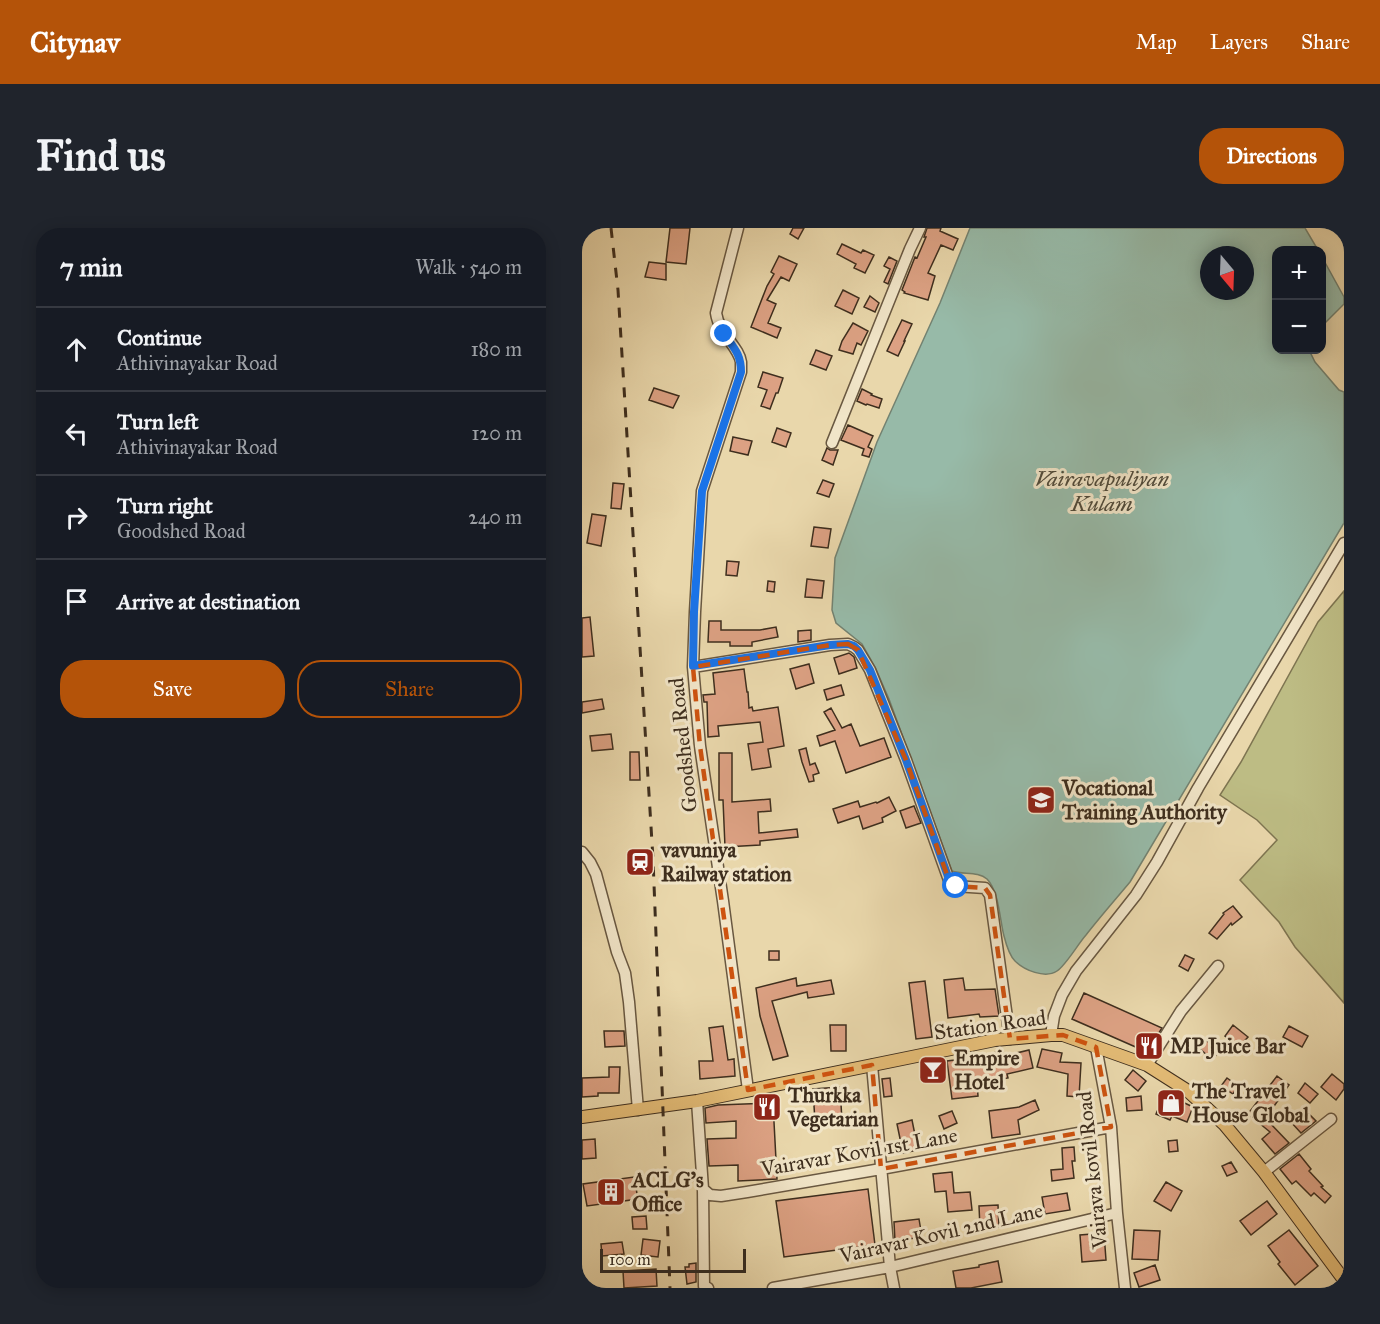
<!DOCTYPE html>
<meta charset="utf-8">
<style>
:root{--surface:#171b24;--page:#20242c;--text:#f1f3f6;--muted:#9ea1a6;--line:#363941;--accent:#b45309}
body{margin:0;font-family:"IM FELL Great Primer",serif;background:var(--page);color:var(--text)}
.controls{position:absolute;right:18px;top:18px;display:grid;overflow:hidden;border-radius:12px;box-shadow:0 3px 15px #0003}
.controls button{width:54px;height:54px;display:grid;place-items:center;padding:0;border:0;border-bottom:2px solid var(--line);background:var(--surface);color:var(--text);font:30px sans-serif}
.compass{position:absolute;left:618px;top:18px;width:54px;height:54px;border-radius:50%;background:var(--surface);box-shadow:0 3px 15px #0003;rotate:161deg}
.scale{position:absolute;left:18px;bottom:15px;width:146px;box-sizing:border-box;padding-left:6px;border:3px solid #3e2e1e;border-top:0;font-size:16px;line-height:21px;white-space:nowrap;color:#3e2e1e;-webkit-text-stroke:4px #f1e5c8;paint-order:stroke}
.stop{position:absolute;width:18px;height:18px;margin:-14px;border:4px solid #1a73e8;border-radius:50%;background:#fff}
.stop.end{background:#1a73e8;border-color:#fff;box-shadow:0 2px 6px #0008}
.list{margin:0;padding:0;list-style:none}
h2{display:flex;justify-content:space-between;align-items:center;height:78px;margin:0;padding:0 24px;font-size:26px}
h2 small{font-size:20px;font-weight:400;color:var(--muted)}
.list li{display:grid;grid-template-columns:39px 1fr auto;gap:18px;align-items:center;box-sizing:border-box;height:84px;padding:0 24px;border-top:2px solid var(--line)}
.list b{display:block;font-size:22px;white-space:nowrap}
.list p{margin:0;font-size:20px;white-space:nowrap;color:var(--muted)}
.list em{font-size:20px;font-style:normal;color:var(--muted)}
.actions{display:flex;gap:12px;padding:18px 24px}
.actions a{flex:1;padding:14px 0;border:2px solid var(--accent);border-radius:24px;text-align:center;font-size:21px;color:var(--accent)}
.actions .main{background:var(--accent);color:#fff}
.icon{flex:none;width:33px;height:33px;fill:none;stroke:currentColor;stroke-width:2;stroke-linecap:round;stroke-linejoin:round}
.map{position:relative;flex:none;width:762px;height:1060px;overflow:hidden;border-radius:24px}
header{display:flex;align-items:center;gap:36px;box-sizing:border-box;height:84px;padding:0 30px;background:var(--accent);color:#fff}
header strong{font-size:28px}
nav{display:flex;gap:33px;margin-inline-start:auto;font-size:21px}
.intro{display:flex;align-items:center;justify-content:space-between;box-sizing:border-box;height:144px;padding:0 36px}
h1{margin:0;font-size:42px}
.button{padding:15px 27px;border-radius:24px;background:var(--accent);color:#fff;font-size:21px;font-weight:700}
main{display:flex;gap:36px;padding:0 36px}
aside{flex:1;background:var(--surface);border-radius:24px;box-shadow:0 3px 15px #0003}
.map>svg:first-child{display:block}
.green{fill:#bdbc84;stroke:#7e7551;stroke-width:1.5}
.water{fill:#97baa8;stroke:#738271;stroke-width:1.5;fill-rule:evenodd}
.building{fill:#dca183;stroke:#3e2e1e;stroke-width:1.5}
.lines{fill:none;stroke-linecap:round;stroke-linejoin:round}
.minor-casing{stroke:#695841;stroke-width:13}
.major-casing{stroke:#3e2e1e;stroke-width:14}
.minor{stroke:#f1e5c8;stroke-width:10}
.major{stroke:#e4bc76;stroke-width:12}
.rail{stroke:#3e2e1e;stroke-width:3;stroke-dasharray:10 10;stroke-linecap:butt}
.route{stroke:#1a73e8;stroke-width:8}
.marked{fill:none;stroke:#ce530f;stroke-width:4.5;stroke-dasharray:12 8;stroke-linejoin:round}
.labels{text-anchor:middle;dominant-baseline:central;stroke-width:6;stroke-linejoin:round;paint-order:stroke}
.street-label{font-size:21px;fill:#3e2e1e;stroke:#f1e5c8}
.poi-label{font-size:21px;font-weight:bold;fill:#3e2e1e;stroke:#f1e5c8;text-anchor:start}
.water-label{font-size:22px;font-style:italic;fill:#504a3a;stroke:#f1e5c8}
</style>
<header>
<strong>Citynav</strong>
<nav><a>Map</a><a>Layers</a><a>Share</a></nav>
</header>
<div class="intro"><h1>Find us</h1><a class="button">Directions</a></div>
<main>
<aside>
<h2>7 min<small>Walk · 540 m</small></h2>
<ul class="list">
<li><svg class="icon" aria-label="ahead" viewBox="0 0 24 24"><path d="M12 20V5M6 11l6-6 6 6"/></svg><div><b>Continue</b><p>Athivinayakar Road</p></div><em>180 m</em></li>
<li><svg class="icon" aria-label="left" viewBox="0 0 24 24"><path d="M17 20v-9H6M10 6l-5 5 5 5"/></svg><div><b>Turn left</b><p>Athivinayakar Road</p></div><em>120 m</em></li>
<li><svg class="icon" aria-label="right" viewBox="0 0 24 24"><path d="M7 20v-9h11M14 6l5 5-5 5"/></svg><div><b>Turn right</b><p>Goodshed Road</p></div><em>240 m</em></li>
<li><svg class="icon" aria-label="arrive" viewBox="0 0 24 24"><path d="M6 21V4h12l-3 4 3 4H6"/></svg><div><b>Arrive at destination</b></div></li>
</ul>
<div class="actions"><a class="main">Save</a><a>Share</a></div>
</aside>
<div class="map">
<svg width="762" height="1060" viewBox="0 0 762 1060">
<rect width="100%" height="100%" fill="#e9d7ab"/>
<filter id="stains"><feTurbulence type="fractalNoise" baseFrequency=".00333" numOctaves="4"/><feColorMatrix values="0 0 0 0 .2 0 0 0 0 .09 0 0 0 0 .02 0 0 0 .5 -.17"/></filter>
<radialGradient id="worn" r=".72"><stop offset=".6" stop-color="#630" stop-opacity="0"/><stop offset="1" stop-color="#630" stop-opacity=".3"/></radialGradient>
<path class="green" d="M762,363V775L713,719L697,694L658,652L695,612L675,592L638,567L659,534L736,394Z"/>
<path class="water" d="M388,0H723L736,22H694V122H727L733,134L757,162L762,164V295L548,654C533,672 518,689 504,707C496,716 484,737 475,743C463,751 442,742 433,733C427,727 424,716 422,708C418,693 417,663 405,651C396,643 381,647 370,643L307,471L293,439L280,416L254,395L250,382L253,330L295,214L358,75ZM627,27H663V63H627Z
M740,29L762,69V76L740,98Z"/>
<path class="building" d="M88,0H108L104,36L84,34Z
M211,0H222L216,11L208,6Z
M345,0H359L358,3L376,11L371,22L359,17L346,45L353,48L346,72L322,65L323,64L320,62L333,29L335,30L344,9H342Z
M260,16L279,25L281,22L292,27L283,45L272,40L274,36L255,26Z
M197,28L215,36L207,53L199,49L185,72L194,76L186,95L199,100L195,110L169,99L185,58L192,46L189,44Z
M307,29L315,33L306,56L302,54L308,41L302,38Z
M67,34L84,36V52L63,49Z
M261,62L277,70L270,86L253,78Z
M288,68L297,75L293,84L282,79Z
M320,92L330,96L322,113H323L316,128L305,123Z
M271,95L286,103L279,117L275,115L271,126L257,122L260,113Z
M234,122L250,128L244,142L228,136Z
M181,144L201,150L196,165H194L188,181L179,178L185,162L176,159Z
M72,160L97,168L91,180L67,172Z
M280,161L290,166L289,167L300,171L297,180L285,176L284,177L275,173Z
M266,197L291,208L286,219L290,221L287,229L280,227L282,221L259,212Z
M195,200L209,205L204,219L190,214Z
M151,209L170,213L166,227L148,223Z
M245,220L248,222H256L251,237L240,232Z
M241,252L252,256L247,269L235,265Z
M31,255L42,256L39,281L29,280Z
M10,286L24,288L19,318L5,315Z
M232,299L249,301L246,320L229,318Z
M145,333L157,334L155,348L144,347Z
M225,351L242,353L240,370L223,369Z
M186,353L193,354L192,364L185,363Z
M8,389L12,428L0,429V390Z
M127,393H139V402H178L194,399L196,409L170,414V418H148V414H126Z
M229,402V412L216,414V403Z
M267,425L272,429L275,440L257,446L252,430Z
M227,436L232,455L214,461L208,441Z
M162,441L165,464H166L167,480L170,479L171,483L196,479L202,518L186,521L189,539L170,542L166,516L181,514L178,494L136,498L137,508L126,509L125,474H122L121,467L133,466L131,445Z
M259,457L262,467L245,472L242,462Z
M20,471L22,481L0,485V474Z
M249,480L260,500L269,496L278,518L302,510L309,529L264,545L253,513L238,518L235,508L253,502L242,484Z
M29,506L31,521L10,523L8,508Z
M224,520L228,537L233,535L237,545L231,547L232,553L227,554L220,534L217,522Z
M48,524H57L58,552H48Z
M137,525H150V574L188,571L189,583L176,584L177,605L215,601L216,609L178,613V617L143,619L141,572H137Z
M307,569L314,583L300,590L301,594L281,601L277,588L256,595L251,581L276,573L278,579L294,574L295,575Z
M332,578L339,595L324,600L318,583Z
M651,678L660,689L650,697L649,695L635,711L627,705L642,686L641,685Z
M187,723H197V732H187Z
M603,727L612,731L606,743L597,738Z
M214,750L215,758L249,752L252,766L226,770L225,764L190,773L206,828L191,832L178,788L174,760Z
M381,750L383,762L413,761L417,788L398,789L397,786L366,790L362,752Z
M343,753L350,809L334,811L327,755Z
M502,765L580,800L565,824L490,791Z
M248,797H264V823H249Z
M651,797L666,809L657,819L643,808Z
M141,798L146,832L152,831L153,848L118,851L117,833H131L127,800Z
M707,798L726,808L720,819L701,809Z
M22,803H42L43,818L23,819Z
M622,810L637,824L630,832L615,818Z
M460,821L480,825L478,834L499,835L497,869L485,868L486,846L455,839Z
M447,822L451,840L425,846L426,850L395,855L396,868L370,871L365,833L400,829L399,827L421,823L422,828Z
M27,839H38L37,865H16V868L0,869V850L27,849Z
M551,842L564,853L556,863L543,852Z
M750,846L762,856V861L754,872L739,859Z
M695,848L707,857L690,881L693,884L686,893L707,915L693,926L680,911L688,904L666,886Z
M308,850L310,868L302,869L300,851Z
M645,850L656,858L651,866L639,858Z
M723,855L736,866L728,875L716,865Z
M258,859L260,893L233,894L231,861Z
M583,864L597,870L596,872L611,879L605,894L590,888L588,892L574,886Z
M559,868L560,882L545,883L544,870Z
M453,872L457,882L436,892L438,906L410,910L407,883L437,879Z
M191,875L195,951L156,953V937L127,938L125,911L154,910V893L124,895L123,880L136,877Z
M721,880L734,893L719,905L708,893Z
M370,883L375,895L362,901L357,888Z
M330,892L336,922L321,925L315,896Z
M13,911L14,930L0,931V912Z
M595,912L596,923L587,924L586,913Z
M492,919L493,933H490L492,950L470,953L469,942L481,941L480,920Z
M717,926L729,941L727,943L741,958L739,959L749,968L743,975L732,965L729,968L714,953L710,956L698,941Z
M649,934L655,944L645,948L640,938Z
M112,943L113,953L104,954L103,944Z
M370,944L372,965L388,964L390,982L366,984L364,963L353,964L351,946Z
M52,949L56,971L5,978L1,956Z
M584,954L600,963L589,983L572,973Z
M286,961L293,1017L202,1029L194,973Z
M485,965L488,982L463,986L460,969Z
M685,973L695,986L669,1007L658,993Z
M416,977L417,999L398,1000L397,978Z
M64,988L65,1001H51L50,989Z
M337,991L340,1009L313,1013L312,994Z
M552,1002L578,1003L576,1032L550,1031Z
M707,1002L736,1038L713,1057L696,1036L698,1034L686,1018Z
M522,1005L524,1032L500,1034L498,1007Z
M61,1011L78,1013L76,1029L59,1027Z
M40,1014L42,1026L20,1028L19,1016Z
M416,1033L420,1054L389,1060H374L371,1043L397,1039V1037Z
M114,1035V1054L105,1056L103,1039H107V1036Z
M573,1037L578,1052L557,1059L552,1045Z
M74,1041L75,1058L42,1060L41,1043Z"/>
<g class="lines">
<g class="minor-casing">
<path id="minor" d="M156,0L134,85C137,106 157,119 159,134C159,135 159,143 159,144L120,263L113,384L111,439L118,518L141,673L166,862
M250,215L328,21L338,0
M111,439L248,417L266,416L272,419L276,422L288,442L324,532L368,655L372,658L403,660L408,667L428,811
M0,624L8,634L14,646L35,724L43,745L47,774L56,882
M469,807L472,788L480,767L494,743L554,667L575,634L616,560L762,315
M514,819L529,899L535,985L543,1060
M290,837L308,1039L312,1060
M565,837L599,783L636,738
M115,873L121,961L128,967L139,968L165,964L299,941L529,899
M682,944L749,891
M121,961L122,1058L126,1060
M191,1060L308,1039L535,985"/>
</g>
<g class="major-casing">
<path id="major" d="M0,889L115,873L413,812L469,807H481L565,837L606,863L642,896L682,944L762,1052"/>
</g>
<use href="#minor" class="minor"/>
<use href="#major" class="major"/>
<path class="rail" d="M29,0L36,62L71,631L88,1060"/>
</g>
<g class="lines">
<path class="route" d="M142,106C152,120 159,126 159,144L120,263L112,384L111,438L248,417L266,416L272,418L276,422L288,442L324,532L368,654L374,658"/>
</g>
<path class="marked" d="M266,416L276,422L324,532L369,658L403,660L408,667L428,811L481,807L514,819L529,899L299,941L290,837L166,862L118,518L111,439L248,417Z"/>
<defs>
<g id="university-square" transform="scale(1.5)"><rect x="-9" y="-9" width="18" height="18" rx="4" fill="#8f2418" stroke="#f1e5c8"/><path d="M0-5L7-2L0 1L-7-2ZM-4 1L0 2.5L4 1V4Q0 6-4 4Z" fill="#fff"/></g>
<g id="station-square" transform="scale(1.5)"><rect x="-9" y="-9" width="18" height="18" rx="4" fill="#8f2418" stroke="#f1e5c8"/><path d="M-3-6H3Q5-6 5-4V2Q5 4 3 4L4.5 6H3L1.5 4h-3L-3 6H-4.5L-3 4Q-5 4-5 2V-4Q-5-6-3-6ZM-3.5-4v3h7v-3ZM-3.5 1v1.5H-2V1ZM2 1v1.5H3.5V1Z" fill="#fff"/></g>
<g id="restaurant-square" transform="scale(1.5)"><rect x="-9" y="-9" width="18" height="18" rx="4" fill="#8f2418" stroke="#f1e5c8"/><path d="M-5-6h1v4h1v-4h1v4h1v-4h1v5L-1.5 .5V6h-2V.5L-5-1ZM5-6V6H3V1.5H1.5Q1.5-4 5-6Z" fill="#fff"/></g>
<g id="bar-square" transform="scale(1.5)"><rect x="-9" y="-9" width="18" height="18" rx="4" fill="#8f2418" stroke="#f1e5c8"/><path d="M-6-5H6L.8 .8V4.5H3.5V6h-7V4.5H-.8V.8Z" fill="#fff"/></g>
<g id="shop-square" transform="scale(1.5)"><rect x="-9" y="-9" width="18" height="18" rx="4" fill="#8f2418" stroke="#f1e5c8"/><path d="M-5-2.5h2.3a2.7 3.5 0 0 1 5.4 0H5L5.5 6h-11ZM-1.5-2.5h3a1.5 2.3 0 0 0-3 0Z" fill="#fff"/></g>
<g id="building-square" transform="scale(1.5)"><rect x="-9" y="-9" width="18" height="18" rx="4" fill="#8f2418" stroke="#f1e5c8"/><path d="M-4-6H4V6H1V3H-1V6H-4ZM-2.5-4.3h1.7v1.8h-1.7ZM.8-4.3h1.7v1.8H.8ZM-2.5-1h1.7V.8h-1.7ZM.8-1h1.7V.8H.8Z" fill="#fff"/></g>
</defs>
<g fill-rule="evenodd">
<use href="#university-square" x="459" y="572"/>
<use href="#station-square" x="58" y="634"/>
<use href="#restaurant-square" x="567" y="818"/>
<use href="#bar-square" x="351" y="842"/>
<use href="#shop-square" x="589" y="875"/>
<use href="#restaurant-square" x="185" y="879"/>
<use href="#building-square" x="29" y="964"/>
</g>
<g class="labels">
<g class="street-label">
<text transform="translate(101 517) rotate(-96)">Goodshed Road</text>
<text transform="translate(408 797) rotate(-8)">Station Road</text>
<text transform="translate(277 924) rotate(-10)">Vairavar Kovil 1st Lane</text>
<text transform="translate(510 942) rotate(-96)">Vairava kovil Road</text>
<text transform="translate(359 1005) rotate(-13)">Vairavar Kovil 2nd Lane</text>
</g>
<g class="poi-label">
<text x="480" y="560">Vocational<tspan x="480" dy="24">Training Authority</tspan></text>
<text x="79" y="622">vavuniya<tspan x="79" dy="24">Railway station</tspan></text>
<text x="588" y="818">MP Juice Bar</text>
<text x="372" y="830">Empire<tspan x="372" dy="24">Hotel</tspan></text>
<text x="610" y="863">The Travel<tspan x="610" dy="24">House Global</tspan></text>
<text x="206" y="867">Thurkka<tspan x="206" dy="24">Vegetarian</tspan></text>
<text x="50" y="952">ACLG's<tspan x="50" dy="24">Office</tspan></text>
</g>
<g class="water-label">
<text x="520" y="250">Vairavapuliyan<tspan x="520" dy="25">Kulam</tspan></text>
</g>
</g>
<rect width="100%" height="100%" filter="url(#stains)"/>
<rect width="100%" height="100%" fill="url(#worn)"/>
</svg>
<div class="controls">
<button>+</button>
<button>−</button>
</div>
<svg class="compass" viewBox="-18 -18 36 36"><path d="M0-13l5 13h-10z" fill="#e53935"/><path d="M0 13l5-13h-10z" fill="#9ea1a6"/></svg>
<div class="scale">100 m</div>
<div class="stop" style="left:374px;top:658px"></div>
<div class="stop end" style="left:142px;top:106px"></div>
</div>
</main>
